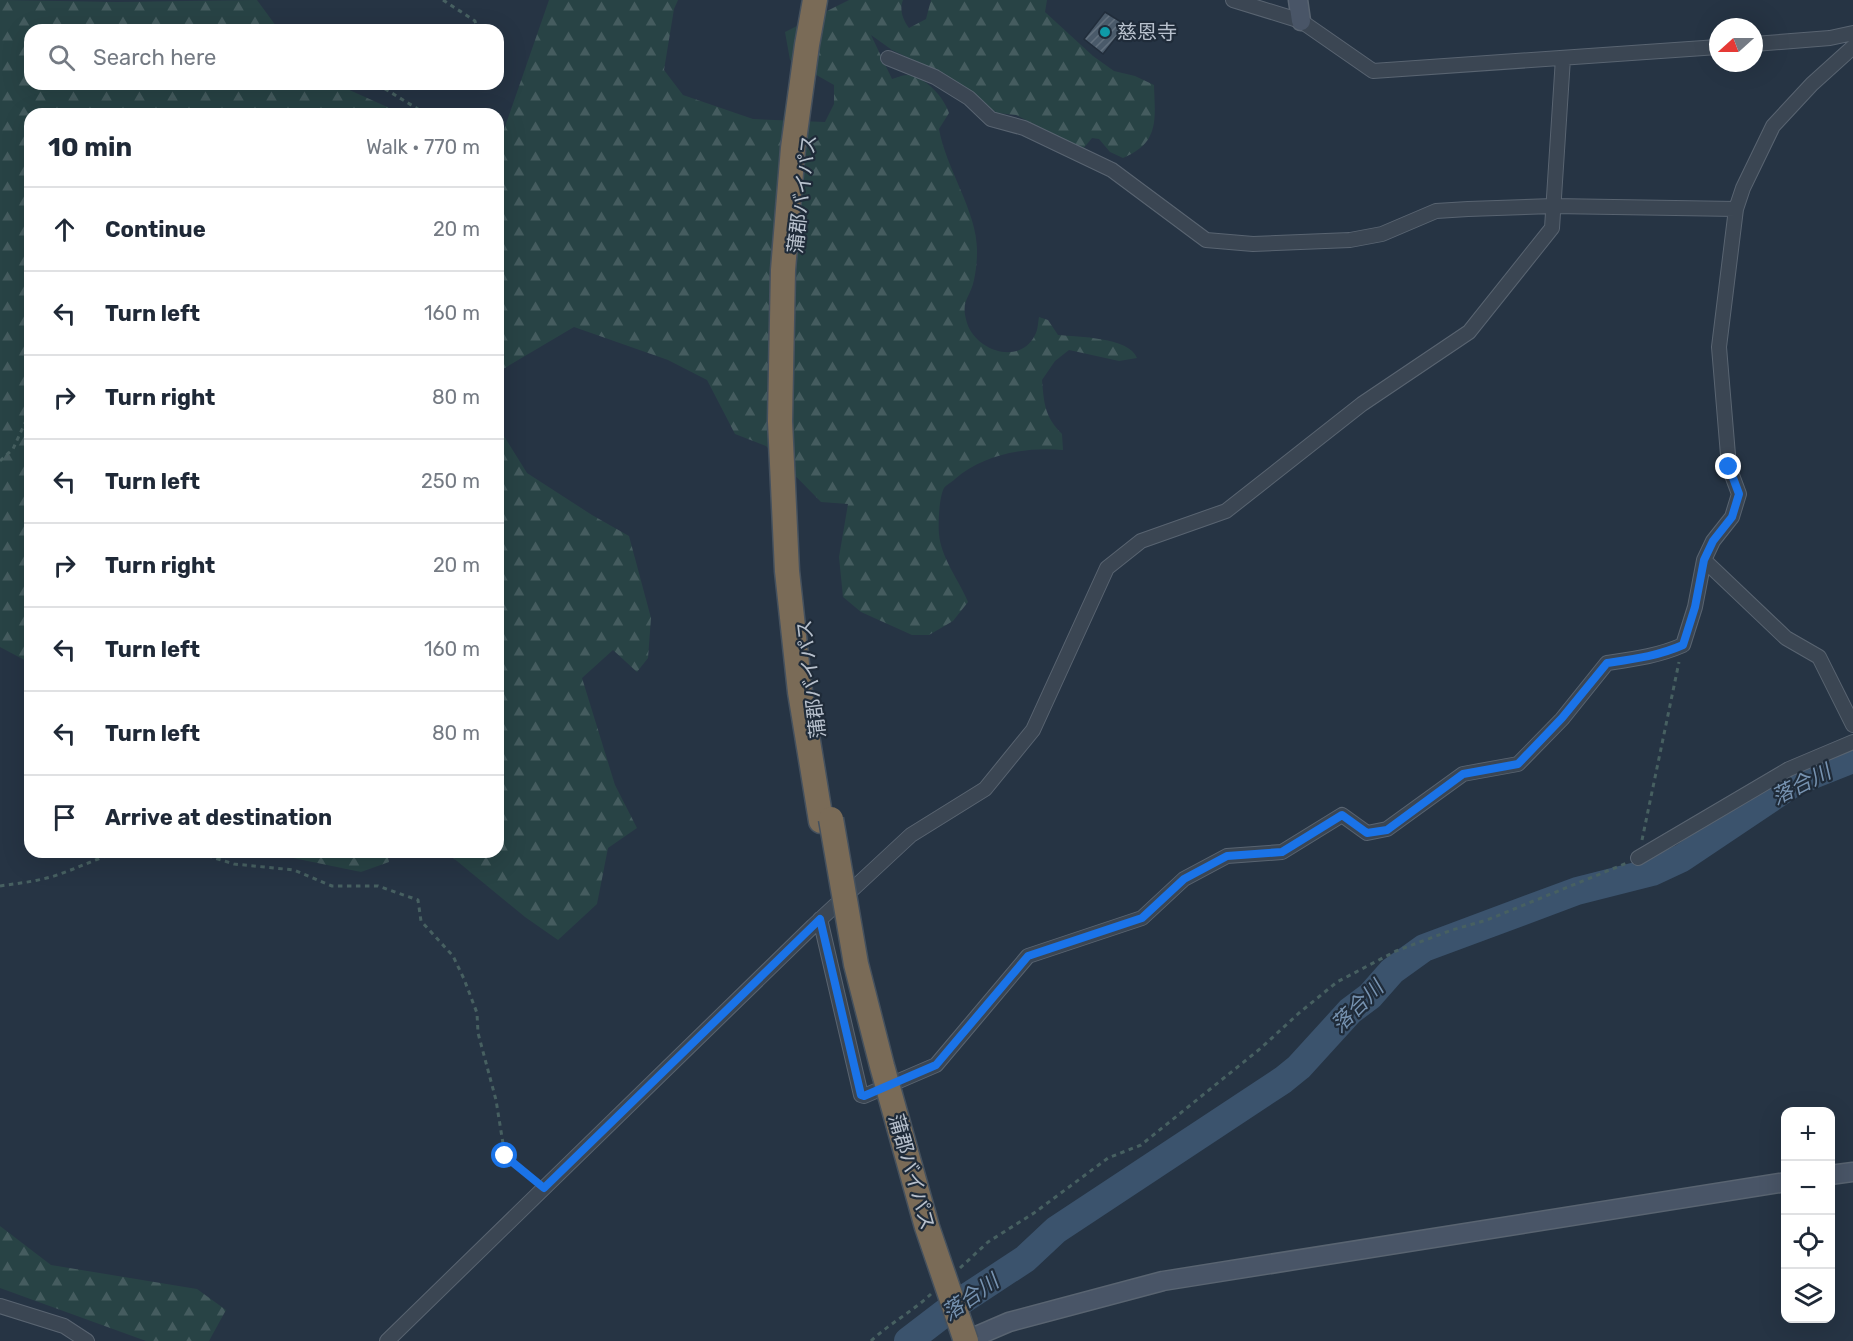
<!DOCTYPE html>
<meta charset="utf-8">
<style>
:root{--surface:#fff;--page:#f6f6f7;--text:#1f2937;--muted:#747a83;--line:#e0e1e3}
body{margin:0;font-family:Rubik,"Noto Sans JP",sans-serif;background:var(--page);color:var(--text)}
.controls{position:absolute;right:18px;bottom:18px;display:grid;overflow:hidden;border-radius:12px;box-shadow:0 6px 24px #0002}
.controls button{width:54px;height:54px;display:grid;place-items:center;padding:0;border:0;border-bottom:2px solid var(--line);background:var(--surface);color:var(--text);font:30px sans-serif}
.compass{position:absolute;left:1709px;top:18px;width:54px;height:54px;border-radius:50%;background:var(--surface);box-shadow:0 6px 24px #0002;rotate:249deg}
.stop{position:absolute;width:18px;height:18px;margin:-14px;border:4px solid #1a73e8;border-radius:50%;background:#fff}
.stop.end{background:#1a73e8;border-color:#fff;box-shadow:0 2px 6px #0008}
.list{margin:0;padding:0;list-style:none}
h2{display:flex;justify-content:space-between;align-items:center;height:78px;margin:0;padding:0 24px;font-size:26px}
h2 small{font-size:20px;font-weight:400;color:var(--muted)}
.list li{display:grid;grid-template-columns:39px 1fr auto;gap:18px;align-items:center;box-sizing:border-box;height:84px;padding:0 24px;border-top:2px solid var(--line)}
.list b{display:block;font-size:22px;white-space:nowrap}
.list em{font-size:20px;font-style:normal;color:var(--muted)}
.icon{flex:none;width:33px;height:33px;fill:none;stroke:currentColor;stroke-width:2;stroke-linecap:round;stroke-linejoin:round}
.map{position:relative;flex:none;width:1853px;height:1341px;overflow:hidden}
.search{position:absolute;background:var(--surface);box-shadow:0 6px 24px #0002;left:24px;top:24px;width:480px;height:66px;display:flex;align-items:center;gap:15px;box-sizing:border-box;padding:0 21px;border-radius:18px;color:var(--muted);font-size:22px}
.panel{position:absolute;background:var(--surface);box-shadow:0 6px 24px #0002;left:24px;top:108px;width:480px;height:750px;border-radius:18px}
.map>svg:first-child{display:block}
.forest{fill:url(#forest-firs)}
.lines{fill:none;stroke-linecap:round;stroke-linejoin:round}
.river{stroke:#3b536d;stroke-width:28}
.building{fill:url(#building-hatch);stroke:#212d3b;stroke-width:1.5}
.street-casing{stroke:#596471;stroke-width:16}
.secondary-casing{stroke:#596471;stroke-width:21}
.highway-casing{stroke:#45515e;stroke-width:27}
.path{stroke:#476061;stroke-width:3;stroke-dasharray:4.5 4.5;stroke-linecap:butt}
.street{stroke:#3b4653;stroke-width:14}
.secondary{stroke:#495567;stroke-width:18}
.highway{stroke:#7a6b57;stroke-width:24}
.highway-bridge-casing{stroke:#45515e;stroke-width:27;stroke-linecap:butt}
.highway-bridge{stroke:#7a6b57;stroke-width:24}
.route{stroke:#1a73e8;stroke-width:8}
.culture-dot{fill:#0f9aa8;stroke:#1f2b39;stroke-width:2}
.labels{text-anchor:middle;dominant-baseline:central;stroke-width:4.5;stroke-linejoin:round;paint-order:stroke}
.poi-label{font-size:20px;fill:#b8c1cd;stroke:#1f2b39;text-anchor:start}
.street-label{font-size:20px;fill:#b8c1cd;stroke:#1f2b39}
.water-label{font-size:21px;font-style:italic;fill:#7793b1;stroke:#1f2b39}
</style>
<div class="map">
<svg width="1853" height="1341" viewBox="0 0 1853 1341">
<defs>
<pattern id="forest-firs" width="22" height="20" patternUnits="userSpaceOnUse" patternTransform="scale(1.5)"><rect width="22" height="20" fill="#284345"/><path d="M5 1l3.5 6h-7zM16 11l3.5 6h-7z" fill="#455c5f"/></pattern>
<pattern id="building-hatch" width="6" height="6" patternUnits="userSpaceOnUse" patternTransform="scale(1.5)"><rect width="6" height="6" fill="#4a5a6a"/><path d="M-1 1l2-2M0 6l6-6M5 7l2-2" fill="none" stroke="#62707e"/></pattern>
</defs>
<rect width="100%" height="100%" fill="#263444"/>
<path class="forest" d="M0,0L117,2L257,0L279,30H30V84H336L403,114H30V663L0,647Z
M549,0H678L674,9L664,70L683,95L753,119L825,122L834,104V85L790,60L785,32L849,0H903C899,10 903,20 909,28L926,19L931,0H1047L1045,12L1093,56L1114,71L1135,76L1154,85C1155,119 1160,143 1123,158L1110,152L1099,139L1092,138L1083,149L1016,115L997,113L941,73L892,50L871,35L892,79C896,78 902,75 907,75C925,76 944,97 949,113L939,129C946,169 978,213 977,252C977,261 976,271 974,280C970,299 960,300 967,323C976,351 1020,366 1035,335C1038,330 1038,322 1039,317L1048,320L1058,335C1078,337 1129,337 1137,358L1119,361L1069,350L1055,361L1042,380C1044,404 1045,417 1062,434L1063,450C1025,447 984,454 955,479C952,482 946,485 944,488C939,497 938,525 939,534C941,558 959,580 968,602L953,621L929,635H912L861,612L843,597L839,557L848,504L821,502L766,446L735,434L707,380L668,360L574,327L498,372V137L501,138Z
M498,414L499,428L527,473L592,515L629,536L651,618L648,658L637,672L613,650L582,678L615,785L637,828L608,848L597,904L558,940L525,917L446,852H498Z
M264,852H387L389,862L361,872Z
M0,1226L51,1265L197,1289L226,1310L209,1341H146L0,1288Z"/>
<g class="lines">
<path class="river" d="M908,1341L955,1305L1025,1259L1056,1230L1283,1080L1299,1067L1350,1011L1370,996L1392,971L1424,948L1577,891L1652,872L1682,858L1795,782L1853,759"/>
</g>
<path class="building" d="M1105,12L1126,25L1103,54L1084,39Z"/>
<g class="lines">
<g class="street-casing">
<path id="street" d="M1233,0L1301,21L1373,71L1718,47
M1754,44L1830,38L1853,33
M888,58L935,77L969,98L991,119L1024,128L1112,170L1206,240L1253,244L1350,240L1382,234L1436,211L1468,209L1553,206L1736,209
M1704,560L1786,638L1819,657L1853,725
M1638,858L1789,769L1853,742
M820,919L861,1095L864,1096L936,1065L1028,956L1142,918L1184,879L1227,856L1282,852L1342,815L1367,833L1387,829L1463,774L1518,764L1562,719L1607,663C1634,659 1658,656 1683,645L1695,607L1704,560L1713,541L1732,517L1739,494L1729,467L1719,347L1736,209L1743,188L1773,126L1812,84L1853,47
M0,1306L64,1326L87,1341
M387,1341L813,926L911,835L985,789L1033,730L1107,568L1141,541L1226,511L1362,404L1469,332L1552,228L1563,58"/>
</g>
<g class="secondary-casing">
<path id="secondary" d="M1298,0L1301,21
M1830,1175L1853,1172
M965,1341L1009,1322L1163,1281L1786,1182"/>
</g>
<g class="highway-casing">
<path id="highway" d="M815,0L807,45L793,148L783,270L780,421L787,571L800,692L821,821"/>
</g>
<path class="path" d="M443,0L475,21L477,30
M377,84L426,114
M0,461L13,449L30,412
M1642,840L1679,662
M181,852L205,855L234,864L294,870L332,886H378L418,900L421,921L453,956L464,979L477,1013L478,1033L496,1100L505,1156L535,1180
M0,886C20,883 41,881 60,874C80,867 98,858 118,852
M960,1268L988,1242L1034,1213L1108,1158L1141,1145L1261,1048L1299,1013L1337,982L1396,951L1452,930L1487,920L1627,863
M871,1341C890,1323 912,1312 931,1294"/>
<use href="#street" class="street"/>
<use href="#secondary" class="secondary"/>
<use href="#highway" class="highway"/>
<g class="highway-bridge-casing">
<path id="highway-bridge" d="M831,819L856,964L882,1066L927,1227L966,1341"/>
</g>
<use href="#highway-bridge" class="highway-bridge"/>
</g>
<g class="lines">
<path class="route" d="M505,1156L544,1188L820,919L861,1095L864,1096L936,1065L1028,956L1142,918L1184,879L1227,856L1282,852L1342,815L1367,833L1387,830L1463,774L1518,764L1562,718L1607,663C1634,659 1658,656 1683,645L1695,607L1704,560L1713,541L1732,517L1739,494L1729,467"/>
</g>
<circle class="culture-dot" cx="1105" cy="32" r="6"/>
<g class="labels">
<g class="poi-label">
<text x="1117" y="32">慈恩寺</text>
</g>
<g class="street-label">
<text transform="translate(802 194) rotate(-83)">蒲郡バイパス</text>
<text transform="translate(811 679) rotate(-97)">蒲郡バイパス</text>
<text transform="translate(912 1172) rotate(74)">蒲郡バイパス</text>
</g>
<g class="water-label">
<text transform="translate(1801 784) rotate(-27)">落合川</text>
<text transform="translate(1357 1006) rotate(-45)">落合川</text>
<text transform="translate(970 1297) rotate(-35)">落合川</text>
</g>
</g>
</svg>
<div class="controls">
<button>+</button>
<button>−</button>
<button><svg class="icon" aria-label="locate" viewBox="0 0 24 24"><circle cx="12" cy="12" r="6"/><path d="M12 2v4M12 18v4M2 12h4M18 12h4"/></svg></button>
<button><svg class="icon" aria-label="layers" viewBox="0 0 24 24"><path d="M12 4l9 5-9 5-9-5zM3 14l9 5 9-5"/></svg></button>
</div>
<svg class="compass" viewBox="-18 -18 36 36"><path d="M0-13l5 13h-10z" fill="#e53935"/><path d="M0 13l5-13h-10z" fill="#747a83"/></svg>
<div class="stop" style="left:505px;top:1156px"></div>
<div class="stop end" style="left:1729px;top:467px"></div>
<div class="search"><svg class="icon" aria-label="search" viewBox="0 0 24 24"><circle cx="10" cy="10" r="6"/><path d="M15 15l6 6"/></svg>Search here</div>
<section class="panel">
<h2>10 min<small>Walk · 770 m</small></h2>
<ul class="list">
<li><svg class="icon" aria-label="ahead" viewBox="0 0 24 24"><path d="M12 20V5M6 11l6-6 6 6"/></svg><div><b>Continue</b></div><em>20 m</em></li>
<li><svg class="icon" aria-label="left" viewBox="0 0 24 24"><path d="M17 20v-9H6M10 6l-5 5 5 5"/></svg><div><b>Turn left</b></div><em>160 m</em></li>
<li><svg class="icon" aria-label="right" viewBox="0 0 24 24"><path d="M7 20v-9h11M14 6l5 5-5 5"/></svg><div><b>Turn right</b></div><em>80 m</em></li>
<li><svg class="icon" aria-label="left" viewBox="0 0 24 24"><path d="M17 20v-9H6M10 6l-5 5 5 5"/></svg><div><b>Turn left</b></div><em>250 m</em></li>
<li><svg class="icon" aria-label="right" viewBox="0 0 24 24"><path d="M7 20v-9h11M14 6l5 5-5 5"/></svg><div><b>Turn right</b></div><em>20 m</em></li>
<li><svg class="icon" aria-label="left" viewBox="0 0 24 24"><path d="M17 20v-9H6M10 6l-5 5 5 5"/></svg><div><b>Turn left</b></div><em>160 m</em></li>
<li><svg class="icon" aria-label="left" viewBox="0 0 24 24"><path d="M17 20v-9H6M10 6l-5 5 5 5"/></svg><div><b>Turn left</b></div><em>80 m</em></li>
<li><svg class="icon" aria-label="arrive" viewBox="0 0 24 24"><path d="M6 21V4h12l-3 4 3 4H6"/></svg><div><b>Arrive at destination</b></div></li>
</ul>
</section>
</div>
